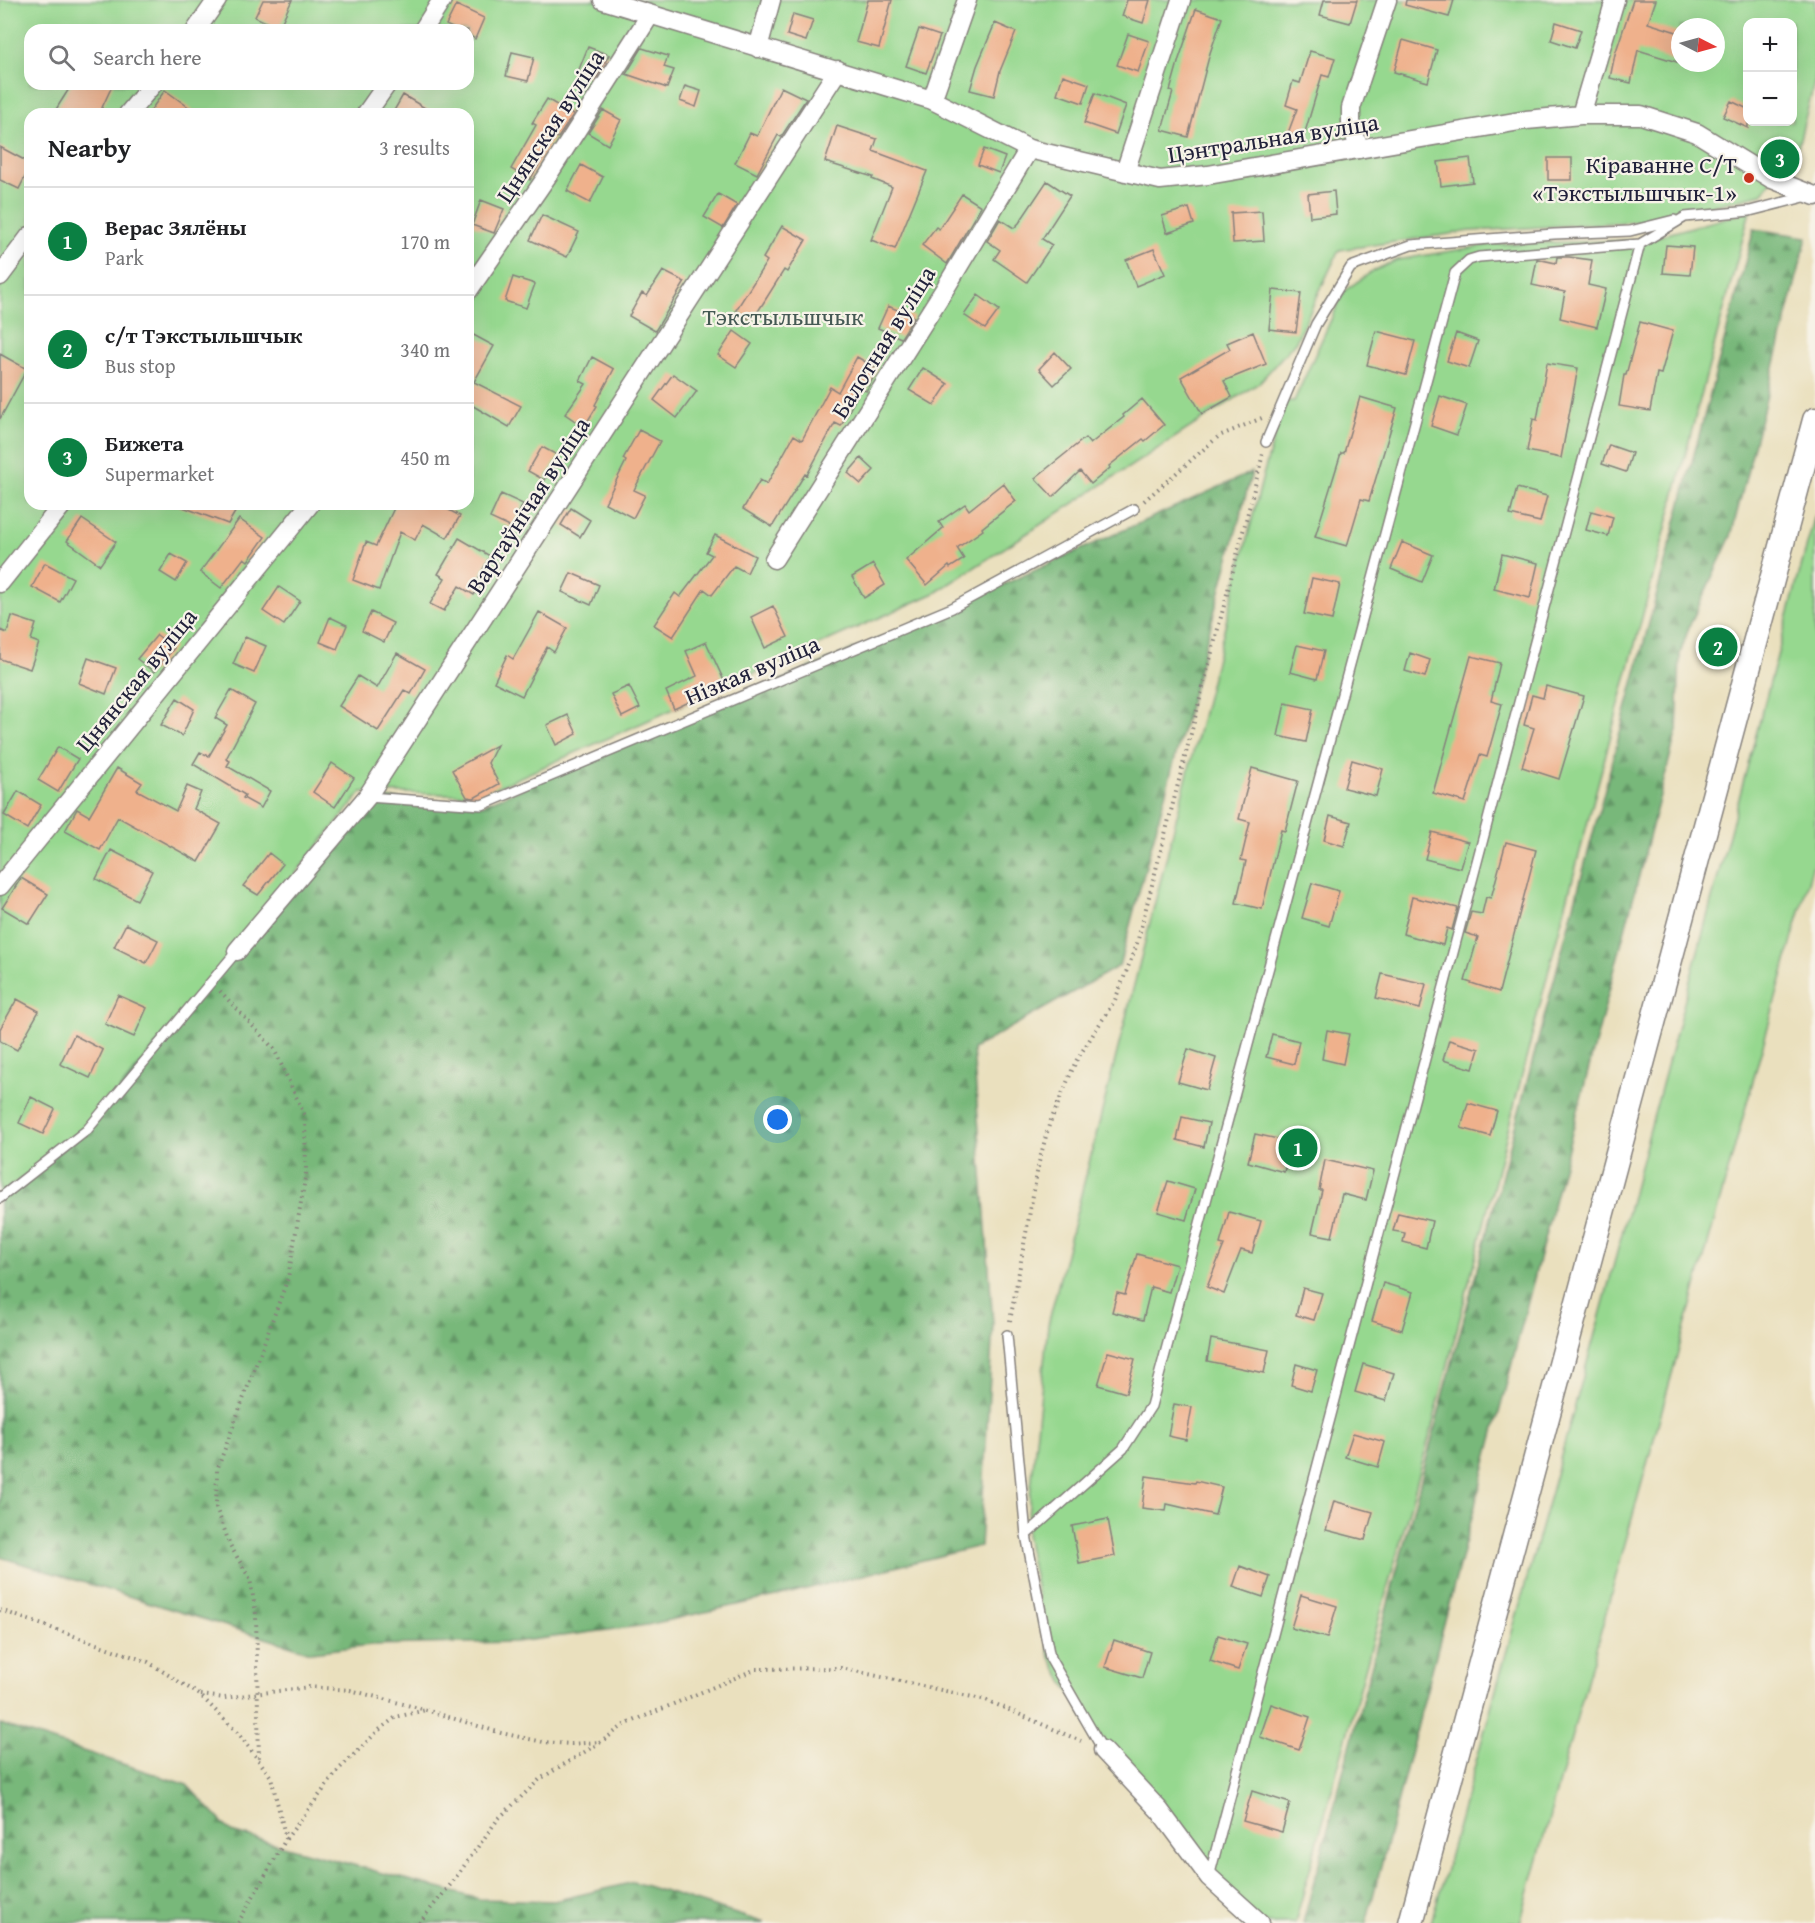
<!DOCTYPE html>
<meta charset="utf-8">
<style>
:root{--surface:#fff;--page:#f2f2f2;--text:#202124;--muted:#757577;--line:#e0e0e0;--accent:#0b8043}
body{margin:0;font-family:"Gentium Book Plus",serif;background:var(--page);color:var(--text)}
.controls{position:absolute;right:18px;top:18px;display:grid;overflow:hidden;border-radius:12px;box-shadow:0 6px 24px #0002}
.controls button{width:54px;height:54px;display:grid;place-items:center;padding:0;border:0;border-bottom:2px solid var(--line);background:var(--surface);color:var(--text);font:30px sans-serif}
.compass{position:absolute;left:1671px;top:18px;width:54px;height:54px;border-radius:50%;background:var(--surface);box-shadow:0 6px 24px #0002;rotate:96deg}
.you{position:absolute;left:778px;top:1120px;width:21px;height:21px;margin:-15px;border:4px solid #fff;border-radius:50%;background:#1a73e8;box-shadow:0 0 0 9px #1a73e833}
.badge{display:grid;place-items:center;width:39px;height:39px;border-radius:50%;background:var(--accent);color:#fff;font-size:20px;font-weight:700}
.pin{position:absolute;translate:-50% -50%;border:3px solid #fff;box-shadow:0 2px 6px #0006}
.list{margin:0;padding:0;list-style:none}
h2{display:flex;justify-content:space-between;align-items:center;height:78px;margin:0;padding:0 24px;font-size:26px}
h2 small{font-size:20px;font-weight:400;color:var(--muted)}
.list li{display:grid;grid-template-columns:39px 1fr auto;gap:18px;align-items:center;box-sizing:border-box;height:108px;padding:0 24px;border-top:2px solid var(--line)}
.list b{display:block;font-size:22px;white-space:nowrap}
.list p{margin:0;font-size:20px;white-space:nowrap;color:var(--muted)}
.list em{font-size:20px;font-style:normal;color:var(--muted)}
.icon{flex:none;width:33px;height:33px;fill:none;stroke:currentColor;stroke-width:2;stroke-linecap:round;stroke-linejoin:round}
.map{position:relative;flex:none;width:1815px;height:1923px;overflow:hidden}
.search{position:absolute;background:var(--surface);box-shadow:0 6px 24px #0002;left:24px;top:24px;width:450px;height:66px;display:flex;align-items:center;gap:15px;box-sizing:border-box;padding:0 21px;border-radius:18px;color:var(--muted);font-size:22px}
.panel{position:absolute;background:var(--surface);box-shadow:0 6px 24px #0002;left:24px;top:108px;width:450px;height:402px;border-radius:18px}
.map>svg:first-child{display:block}
.green{fill:#96d88f;stroke:#5c7d65;stroke-width:1.5;fill-rule:evenodd}
.forest{fill:url(#forest-firs);stroke:#4d6d5a;stroke-width:1.5}
.building{fill:#efb18c}
.lines{fill:none;stroke-linecap:round;stroke-linejoin:round}
.service-casing{stroke:#86817c;stroke-width:12}
.minor-casing{stroke:#86817c;stroke-width:21}
.secondary-casing{stroke:#86817c;stroke-width:27}
.path{stroke:#86817c;stroke-width:4;stroke-dasharray:1.5 4.5;stroke-linecap:butt}
.service{stroke:#fff;stroke-width:9}
.minor{stroke:#fff;stroke-width:18}
.secondary{stroke:#fff;stroke-width:24}
.poi-dot{fill:#c8321e;stroke:#f7f3e8;stroke-width:2}
.labels{text-anchor:middle;dominant-baseline:central;stroke-width:4.5;stroke-linejoin:round;paint-order:stroke}
.street-label{font-size:24px;fill:#22223b;stroke:#f7f3e8}
.poi-label{font-size:24px;fill:#22223b;stroke:#f7f3e8;text-anchor:end}
.park-label{font-size:24px;fill:#455954;stroke:#f7f3e8}
</style>
<div class="map">
<svg width="1815" height="1923" viewBox="0 0 1815 1923">
<defs>
<pattern id="forest-firs" width="22" height="20" patternUnits="userSpaceOnUse" patternTransform="scale(1.5)"><rect width="22" height="20" fill="#78b87a"/><path d="M5 1l3.5 6h-7zM16 11l3.5 6h-7z" fill="#629565"/></pattern>
</defs>
<rect width="100%" height="100%" fill="#f7f3e8"/>
<filter id="ink" filterUnits="userSpaceOnUse"><feTurbulence type="fractalNoise" baseFrequency=".0167" numOctaves="2"/><feDisplacementMap in="SourceGraphic" scale="12" xChannelSelector="R" yChannelSelector="G"/><feConvolveMatrix kernelMatrix="1 2 1 2 8 2 1 2 1" color-interpolation-filters="sRGB"/></filter>
<filter id="wash" filterUnits="userSpaceOnUse"><feTurbulence type="fractalNoise" baseFrequency=".008" numOctaves="4" result="noise"/><feDisplacementMap in="SourceGraphic" scale="24" xChannelSelector="R" yChannelSelector="G"/><feGaussianBlur stdDeviation="1.35" result="paint"/><feColorMatrix in="noise" values="0 0 0 0 0 0 0 0 0 0 0 0 0 0 0 0 0 1.4 0 .05"/><feComposite in="paint" operator="in"/></filter>
<g filter="url(#wash)">
<rect width="100%" height="100%" fill="#eae0be"/>
<path class="green" d="M0,0H1815V80L1796,154H1790C1782,171 1772,178 1762,194L1648,221L1471,231L1339,250L1296,341L1259,383L935,593L480,795L362,792L87,1130L0,1194ZM1748,22H1792V122H1748ZM1680,27H1716V63H1680ZM30,30H468V84H30ZM30,114H468V504H30Z
M1750,211L1557,938L1431,1431L1295,1923H1261L1103,1750L1050,1658L1026,1535L1048,1325L1264,472L1285,401H1294L1344,291L1373,271L1397,260L1494,244L1645,240Z
M1815,515V857L1520,1923H1431L1598,1323Z"/>
<path class="forest" d="M1754,229L1807,237L1731,536L1689,627L1680,654L1677,730L1366,1923H1303Z
M1252,472L1119,966L973,1049L993,1324L980,1546L790,1593L647,1625L515,1642L371,1645L311,1652L0,1557V1198L87,1130L367,797L482,805L952,608Z
M0,1724L187,1785L231,1832L479,1899L554,1901L634,1882L765,1923H0Z"/>
<g id="blocks">
<path class="building" d="M263,0H292L279,28L255,17Z
M868,0H892L879,48L856,42Z
M1127,0H1150L1143,23L1122,16Z
M1324,0H1357L1350,23L1320,15Z
M1406,0H1454L1449,17L1405,5Z
M1633,0H1656L1648,23L1680,33V63L1638,50L1631,83L1610,78L1615,54Z
M456,5L484,18L475,39L468,35V30H456L446,25Z
M1196,9L1222,18L1210,53L1188,137L1162,130L1173,92L1170,91L1179,59Z
M793,14L813,20L806,41L787,35Z
M1556,22L1581,30L1575,48L1551,40Z
M995,23L1016,32L1000,71L994,96L970,90L977,66Z
M919,29L940,36L926,73L906,66Z
M1128,34L1149,41L1138,72L1117,65Z
M1403,40L1437,50L1428,82L1394,72Z
M588,47L609,55L596,79L578,72Z
M642,48L668,56L664,67L674,70L667,88L626,74Z
M1310,51L1335,58L1329,77L1322,75L1303,139L1288,133L1297,109L1286,105L1293,81L1300,83Z
M512,52L534,57L528,81L506,76Z
M1063,75L1089,84L1083,103L1057,94Z
M72,84H113L99,114H53Z
M685,86L701,91L696,107L680,101Z
M781,87L806,99L781,137L778,135L757,174L735,163L750,133L757,136Z
M165,90L198,114H148Z
M1095,93L1126,105L1116,134L1084,123Z
M403,95L435,114H392Z
M547,99L573,115L558,138L555,136L530,180L511,169L536,125L532,123Z
M1731,101L1748,109V128L1723,117Z
M603,110L621,120L608,145L588,133Z
M837,126L877,139L873,151L927,171L895,249L871,240L892,187L872,179L873,177L825,162Z
M0,147L30,163V167L19,189L0,180Z
M984,149L1005,157L999,173L978,165Z
M1470,158L1473,182L1441,186L1438,162Z
M1548,158H1572V180H1548Z
M581,165L603,177L590,203L567,191Z
M1047,181L1070,196L1042,239L1052,245L1027,282L994,259L1000,250L987,241L1000,219L1014,228L1019,223Z
M1334,191L1336,214L1310,217L1308,194Z
M718,194L737,205L723,228L704,217Z
M962,194L981,206L947,264L922,245L936,227L939,229Z
M481,200L504,209L494,233L472,225Z
M1189,208L1194,224L1167,233L1162,216Z
M1262,211L1264,241L1233,243L1231,213Z
M542,215L579,232L567,257L530,240Z
M782,226L806,240L787,272L784,270L752,321L736,310L767,261L763,258Z
M1666,245L1693,247L1690,275L1663,273Z
M1154,249L1165,274L1136,286L1126,260Z
M1557,257H1569L1592,260L1588,285L1606,289L1597,327L1560,318L1565,292L1532,285L1537,259L1556,263Z
M663,271L685,282L655,331L629,316L642,293L647,296Z
M513,277L535,284L526,308L505,301Z
M1273,290L1301,293L1296,332L1269,329Z
M978,295L999,310L985,329L964,315Z
M888,306L914,317L901,338L878,328Z
M1640,322L1673,331L1661,374L1657,373L1650,411L1619,406L1624,375H1626Z
M734,331L752,344L736,367L718,355Z
M1376,331L1415,341L1406,375L1367,365Z
M468,332L494,346L474,382L521,406L509,427L468,403Z
M1253,332L1266,364L1224,381L1232,397L1202,414L1181,377L1230,349L1227,343Z
M1456,333L1478,341L1469,368L1447,361Z
M1055,352L1071,369L1054,385L1039,369Z
M0,354L27,369L0,419Z
M592,357L614,369L595,405L597,406L584,427L565,414L586,384L580,381Z
M857,357L878,369L866,391L861,388L841,426L835,423L807,475L805,474L772,527L743,509L760,480L767,484L794,435L802,440L830,387L838,392Z
M1547,363L1578,368L1561,458L1527,451L1533,419L1537,420Z
M923,368L948,384L934,405L909,390Z
M673,374L697,391L677,418L654,400Z
M1440,396L1467,405L1457,435L1431,426Z
M1360,397L1397,408L1369,501L1361,499L1347,546L1315,537L1341,453H1344Z
M1142,399L1164,425L1145,441L1143,439L1109,466L1110,468L1091,484L1080,471L1053,497L1035,478L1085,438L1090,444L1124,417L1123,415Z
M639,430L660,441L634,490L645,495L633,518L605,503L626,461L623,459Z
M1609,445L1632,453L1626,472L1602,464Z
M542,447L559,456L544,480L528,471Z
M861,458L874,470L861,484L848,473Z
M1003,483L1016,501L982,528L983,530L957,548L964,559L950,568L949,566L927,585L906,560L943,528L939,522L965,504L969,510Z
M1517,488L1547,496L1540,522L1510,515Z
M501,494L523,504L512,528L490,518Z
M180,504H240L228,524L180,506Z
M396,504H438L460,516L447,538L423,524L415,540L400,532L379,590L353,580L366,542L376,546Z
M571,508L590,520L580,537L561,525Z
M1591,511L1613,517L1608,536L1586,530Z
M82,519L116,542L100,565L67,541Z
M239,519L265,537L248,561L244,558L221,588L200,572Z
M715,535L755,556L747,573L734,566L712,595L704,589L673,637L654,625L675,593L680,597L712,555L706,552Z
M459,538L490,556L479,578L483,581L474,595L459,586L444,611L430,604L445,578L438,574Z
M1402,542L1433,555L1422,582L1391,569Z
M171,554L187,563L176,582L160,572Z
M1502,554L1538,563L1530,598L1494,589Z
M45,563L73,578L60,602L32,587Z
M873,564L885,585L864,598L852,577Z
M571,573L599,585L591,605L562,592Z
M1312,578L1340,584L1332,620L1304,614Z
M279,587L300,601L284,625L263,611Z
M773,606L788,637L765,648L751,617Z
M371,612L393,623L384,642L362,631Z
M539,612L567,628L554,652L547,647L522,696L494,682L507,655L513,659Z
M12,616L36,624L31,640L39,643L30,669L0,659V630L7,633Z
M330,617L347,625L337,649L320,642Z
M157,635L174,648L154,672L137,659Z
M245,637L266,646L254,673L233,664Z
M706,642L726,685L674,709L666,691L697,676L686,651Z
M1297,645L1324,651L1317,679L1290,672Z
M397,653L425,669L411,694L404,690L378,731L339,706L358,676L377,688Z
M1410,653L1430,660L1425,677L1405,671Z
M1471,656L1500,663L1491,701L1502,704L1487,757L1480,755L1465,802L1433,793Z
M88,658L116,668L106,694L79,683Z
M629,686L640,708L622,717L611,694Z
M1546,686L1584,696L1559,779L1522,767L1534,728L1524,725L1532,695L1543,698Z
M231,690L255,704L226,759L230,761L227,766L270,791L261,808L243,798L245,795L193,764L200,752L209,756L227,725L215,718Z
M177,698L194,709L182,736L161,725Z
M1285,703L1313,709L1306,742L1278,736Z
M568,715L577,734L556,745L547,725Z
M497,745L488,763L499,784L474,798L467,797L452,770Z
M58,747L78,759L58,792L38,780Z
M1352,760L1383,769L1376,796L1344,788Z
M332,763L354,778L335,807L313,792Z
M117,768L142,783L137,790L176,811L187,786L201,792L194,809L221,824L199,862L118,817L100,850L65,831L77,809L89,816Z
M1252,768L1298,781L1285,831L1281,830L1262,909L1236,903L1246,861L1241,860L1250,822L1239,819Z
M18,791L41,805L27,829L4,815Z
M1330,816L1351,822L1344,846L1324,840Z
M1432,832L1468,842L1460,868L1425,859Z
M1506,842L1536,850L1499,992L1465,981L1478,937L1465,933L1471,912L1482,914L1486,897L1491,898Z
M111,850L152,871L137,900L96,879Z
M269,853L283,864L258,895L243,886Z
M21,878L48,894L29,924L2,908Z
M1312,883L1339,891L1329,926L1302,918Z
M1412,897L1458,908L1452,930L1447,928L1443,945L1403,934Z
M126,924L158,940L146,963L114,947Z
M1382,974L1426,984L1420,1009L1376,998Z
M118,995L147,1008L134,1037L105,1024Z
M17,999L39,1011L17,1050L0,1041V1029Z
M1327,1030L1349,1034L1343,1064L1322,1059Z
M1272,1034L1299,1041L1294,1064L1266,1057Z
M74,1035L103,1050L90,1078L60,1064Z
M1449,1040L1479,1049L1473,1069L1443,1060Z
M1188,1049L1216,1058L1207,1090L1178,1082Z
M31,1097L55,1109L43,1134L19,1123Z
M1468,1103L1497,1111L1490,1136L1461,1128Z
M1182,1117L1209,1123L1204,1147L1177,1140Z
M1255,1134L1292,1142L1284,1172L1248,1162Z
M1325,1160L1373,1171L1366,1200L1342,1194L1332,1237L1312,1233L1322,1190H1319Z
M1168,1181L1195,1189L1186,1220L1158,1212Z
M1229,1212L1261,1221L1252,1253L1241,1250L1224,1294L1207,1287L1224,1245L1220,1244Z
M1398,1213L1432,1221L1426,1248L1403,1242L1405,1233L1393,1231Z
M1137,1254L1177,1265L1169,1292L1151,1287L1143,1320L1112,1312L1117,1293L1125,1295Z
M1383,1283L1413,1292L1402,1330L1372,1321Z
M1303,1288L1322,1293L1314,1320L1296,1315Z
M1211,1339L1269,1350L1264,1373L1207,1361Z
M1108,1352L1135,1359L1126,1393L1098,1385Z
M1296,1364L1317,1370L1311,1391L1291,1385Z
M1363,1364L1394,1373L1386,1401L1355,1392Z
M1174,1404L1192,1407L1186,1440L1168,1436Z
M1353,1433L1385,1442L1378,1467L1345,1457Z
M1146,1476L1195,1483L1196,1481L1222,1487L1215,1515L1167,1504L1166,1511L1142,1508Z
M1334,1501L1373,1512L1365,1540L1326,1530Z
M1108,1519L1115,1556L1079,1563L1072,1526Z
M1240,1566L1270,1577L1263,1597L1233,1587Z
M1301,1595L1337,1606L1327,1638L1291,1628Z
M1218,1635L1247,1644L1238,1670L1210,1661Z
M1114,1640L1150,1652L1142,1678L1105,1667Z
M1271,1704L1310,1717L1299,1750L1260,1737Z
M1252,1791L1290,1803L1282,1832L1243,1821Z"/>
</g>
</g>
<g filter="url(#ink)">
<use href="#blocks" fill-opacity="0" stroke="#86817c" stroke-width="1.5"/>
<g class="lines">
<g class="service-casing">
<path id="service" d="M1266,442L1316,324L1351,267L1411,245L1554,234L1630,231L1674,220
M368,797L482,805L952,608L1134,509
M0,1198L87,1130L237,951
M1007,1335L1026,1535L1050,1658L1103,1750
M1026,1535L1123,1449L1151,1406L1455,273L1469,260L1479,257L1640,244L1685,217L1750,211L1808,196
M1209,1877L1640,244"/>
</g>
<g class="minor-casing">
<path id="minor" d="M603,0L932,100L1029,149L1160,180L1208,175L1526,120L1581,115H1641L1697,133L1772,179L1815,196
M196,30L217,0
M423,30L442,0
M758,48L771,0
M932,100L967,0
M128,114L153,84
M366,114L387,84
M1581,115L1615,0
M1359,149L1351,122V108L1387,0
M1125,172L1181,0
M0,276L30,236
M468,291L546,178L650,15
M774,559L946,287L1029,149
M0,583L63,504
M0,886L310,504
M237,951L367,797L838,70
M1103,1750L1160,1811L1209,1877L1260,1923"/>
</g>
<g class="secondary-casing">
<path id="secondary" d="M1411,1923L1815,420"/>
</g>
<path class="path" d="M1144,501L1219,436L1262,418
M220,991L274,1049L305,1116L306,1173L288,1278L217,1470L216,1507L230,1545L250,1579L256,1614L259,1761
M1010,1321L1039,1162L1049,1125L1076,1061L1115,1000L1136,947L1263,454
M0,1610L148,1662L200,1695L239,1734L271,1777L286,1839L238,1923
M201,1695L224,1698L309,1687L350,1690L426,1710L501,1733L543,1742L571,1744L599,1742
M286,1839L340,1768L379,1730L396,1717L426,1710
M419,1923L451,1884L498,1819L540,1779L601,1742L624,1725L756,1669L841,1668L986,1700L1081,1741"/>
<use href="#service" class="service"/>
<use href="#minor" class="minor"/>
<use href="#secondary" class="secondary"/>
</g>
</g>
<circle class="poi-dot" cx="1749" cy="178" r="6"/>
<g class="labels">
<g class="street-label">
<text transform="translate(550 126) rotate(-57)">Цнянская вуліца</text>
<text transform="translate(1273 138) rotate(-9)">Цэнтральная вуліца</text>
<text transform="translate(883 342) rotate(-58)">Балотная вуліца</text>
<text transform="translate(528 505) rotate(-57)">Вартаўнічая вуліца</text>
<text transform="translate(752 670) rotate(-23)">Нізкая вуліца</text>
<text transform="translate(136 680) rotate(-51)">Цнянская вуліца</text>
</g>
<g class="poi-label">
<text x="1737" y="164">Кіраванне С/Т<tspan x="1737" dy="28">«Тэкстыльшчык-1»</tspan></text>
</g>
<g class="park-label">
<text x="783" y="316">Тэкстыльшчык</text>
</g>
</g>
</svg>
<div class="controls">
<button>+</button>
<button>−</button>
</div>
<svg class="compass" viewBox="-18 -18 36 36"><path d="M0-13l5 13h-10z" fill="#e53935"/><path d="M0 13l5-13h-10z" fill="#757577"/></svg>
<div class="you"></div>
<div class="pin badge" style="left:1298px;top:1148px">1</div>
<div class="pin badge" style="left:1718px;top:647px">2</div>
<div class="pin badge" style="left:1780px;top:159px">3</div>
<div class="search"><svg class="icon" aria-label="search" viewBox="0 0 24 24"><circle cx="10" cy="10" r="6"/><path d="M15 15l6 6"/></svg>Search here</div>
<section class="panel">
<h2>Nearby<small>3 results</small></h2>
<ul class="list">
<li><span class="badge">1</span><div><b>Верас Зялёны</b><p>Park</p></div><em>170 m</em></li>
<li><span class="badge">2</span><div><b>с/т Тэкстыльшчык</b><p>Bus stop</p></div><em>340 m</em></li>
<li><span class="badge">3</span><div><b>Бижета</b><p>Supermarket</p></div><em>450 m</em></li>
</ul>
</section>
</div>
